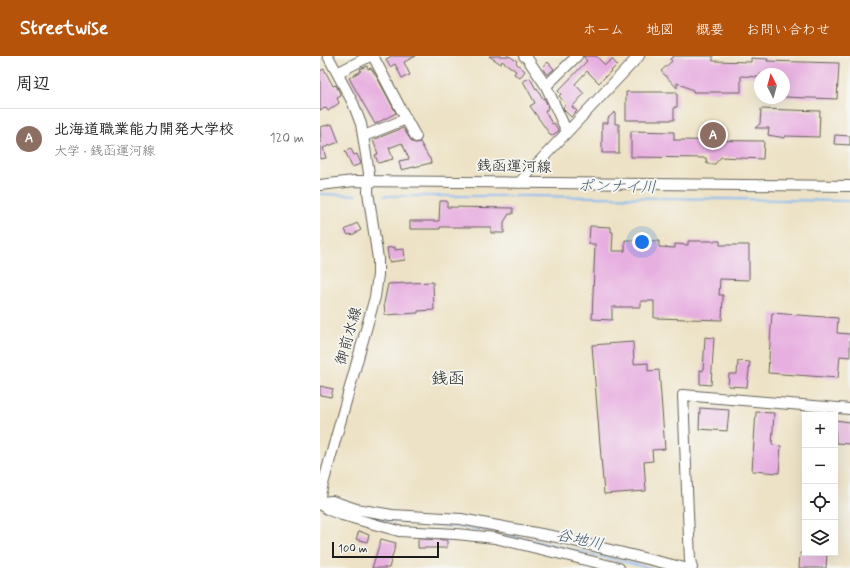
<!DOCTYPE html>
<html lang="ja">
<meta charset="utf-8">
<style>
:root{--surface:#fff;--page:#f2f2f2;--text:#222;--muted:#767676;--line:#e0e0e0;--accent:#b45309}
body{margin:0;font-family:Mynerve,"Klee One",sans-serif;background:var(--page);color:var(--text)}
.controls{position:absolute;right:12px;bottom:12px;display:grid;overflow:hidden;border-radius:0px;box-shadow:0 4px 16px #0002}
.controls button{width:36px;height:36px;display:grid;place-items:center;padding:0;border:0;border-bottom:1px solid var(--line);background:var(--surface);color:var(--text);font:20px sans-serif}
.compass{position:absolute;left:434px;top:12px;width:36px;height:36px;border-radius:50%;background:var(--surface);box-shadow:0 4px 16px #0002;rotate:354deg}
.scale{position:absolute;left:12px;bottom:10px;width:107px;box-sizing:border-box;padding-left:4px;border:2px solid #1c1c1c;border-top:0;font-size:11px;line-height:14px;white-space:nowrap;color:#1c1c1c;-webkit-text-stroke:3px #f6f6f2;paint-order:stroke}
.you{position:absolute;left:322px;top:186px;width:14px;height:14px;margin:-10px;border:3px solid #fff;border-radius:50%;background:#1a73e8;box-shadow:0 0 0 6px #1a73e833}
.badge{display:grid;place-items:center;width:26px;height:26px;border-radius:50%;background:var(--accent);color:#fff;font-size:13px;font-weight:700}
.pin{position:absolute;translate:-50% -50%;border:2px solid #fff;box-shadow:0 1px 4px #0006}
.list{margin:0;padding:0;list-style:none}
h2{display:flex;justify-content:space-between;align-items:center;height:52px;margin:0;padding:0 16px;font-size:17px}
h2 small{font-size:13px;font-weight:400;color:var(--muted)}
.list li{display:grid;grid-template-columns:26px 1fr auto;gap:12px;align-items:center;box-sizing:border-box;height:60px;padding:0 16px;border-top:1px solid var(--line)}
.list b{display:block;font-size:15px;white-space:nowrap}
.list p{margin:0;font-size:13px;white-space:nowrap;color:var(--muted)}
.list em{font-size:13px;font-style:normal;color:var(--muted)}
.icon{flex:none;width:22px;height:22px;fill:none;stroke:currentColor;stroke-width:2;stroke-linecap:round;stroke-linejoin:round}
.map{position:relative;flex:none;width:530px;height:512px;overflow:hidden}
header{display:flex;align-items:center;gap:24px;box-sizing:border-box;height:56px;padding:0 20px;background:var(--accent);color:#fff}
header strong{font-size:19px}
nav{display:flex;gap:22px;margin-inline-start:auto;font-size:14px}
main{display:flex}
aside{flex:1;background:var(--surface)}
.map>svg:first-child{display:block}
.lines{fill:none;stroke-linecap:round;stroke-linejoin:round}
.stream{stroke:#83b8f1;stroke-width:2}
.building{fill:#e7aee0}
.minor-casing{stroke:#656157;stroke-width:12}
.minor{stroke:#fff;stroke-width:10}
.labels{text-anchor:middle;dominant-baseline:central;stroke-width:3.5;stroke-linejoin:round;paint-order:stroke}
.street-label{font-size:15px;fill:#1c1c1c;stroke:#f6f6f2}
.water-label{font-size:16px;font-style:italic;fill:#455a71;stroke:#f6f6f2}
.quarter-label{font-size:17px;fill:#1c1c1c;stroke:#f6f6f2}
</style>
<header>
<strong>Streetwise</strong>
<nav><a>ホーム</a><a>地図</a><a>概要</a><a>お問い合わせ</a></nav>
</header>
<main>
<aside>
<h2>周辺<small></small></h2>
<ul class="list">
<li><span class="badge" style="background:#8d6e63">A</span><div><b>北海道職業能力開発大学校</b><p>大学 · 銭函運河線</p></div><em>120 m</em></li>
</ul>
</aside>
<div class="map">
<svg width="530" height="512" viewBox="0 0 530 512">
<rect width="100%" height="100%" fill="#f6f6f2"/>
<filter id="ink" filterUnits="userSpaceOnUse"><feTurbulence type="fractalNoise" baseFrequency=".025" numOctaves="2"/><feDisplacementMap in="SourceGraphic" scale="8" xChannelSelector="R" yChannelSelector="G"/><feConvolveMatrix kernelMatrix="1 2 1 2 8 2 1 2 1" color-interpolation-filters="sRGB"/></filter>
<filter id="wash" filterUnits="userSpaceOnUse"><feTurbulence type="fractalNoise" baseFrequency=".012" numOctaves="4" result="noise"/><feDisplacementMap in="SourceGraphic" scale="16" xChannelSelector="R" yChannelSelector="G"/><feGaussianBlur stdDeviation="0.9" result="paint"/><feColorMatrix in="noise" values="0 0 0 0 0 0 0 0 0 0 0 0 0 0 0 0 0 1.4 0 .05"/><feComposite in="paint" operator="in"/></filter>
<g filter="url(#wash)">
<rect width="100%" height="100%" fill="#ede2c5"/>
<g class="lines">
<path class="stream" d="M0,138L37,139
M64,140H208L530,145
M52,463L168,474
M185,478L330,512"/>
</g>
<g id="blocks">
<path class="building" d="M72,0H96L84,6L90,19L82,22L75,8L70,11L66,3Z
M169,0H189L197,5L196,7L205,15L200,22L194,18L196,15L182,5L181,8Z
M263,0H276L285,9L292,3L297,9L279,27L267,15L255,28L264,38L252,51L257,55L251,61L244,54L243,51L246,48L239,40L241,38L238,35L267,5Z
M354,0H393V5L431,6V2L448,3L447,5L519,7L517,43L464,41V18H440V21L421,20V36H373V34L357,27V32L341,15L352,5L350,3Z
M228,6L234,13L227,19L222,12Z
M47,10L48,13L51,12L58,23L76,57L55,68L29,22L41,15L40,13Z
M4,13L13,30L16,29L21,40L17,42L19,47L8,55L6,52L0,54V15Z
M210,22L216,33L217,32L223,43L224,42L228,50L227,51L228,53L225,55L232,68L234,67L239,75L231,80L210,50L215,47L203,25Z
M306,36H357V51H354V64H306Z
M441,53L500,55L499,81L465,80V82L448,79L449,72H435L440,68Z
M295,56V68H299V97H282V67H288V62Z
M12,68L19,86L3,92L6,102L0,103V86H1L0,71Z
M83,72L92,86L96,87L100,86L109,102H110L111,107L81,114L79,105L89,103L82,87L69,92L73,103L58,107L55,99L58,98L53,84Z
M311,75L354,76V84L444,85L443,103L401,101L395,108H387L386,102L311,101Z
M515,79L530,80V89L514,88Z
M31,93L34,99L37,98L41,108L32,111L25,95Z
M120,145H127V151L193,152V158H189L184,166V177H171V171H120V173H90V165H119Z
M37,167L41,174L32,179L31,178L28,179L25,174Z
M270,170L291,171V176H293L292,195H305V184L339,185V191L355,192V188L368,189V185H400V189H429V224L400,223L399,239H403L402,264L334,262V245H321V251H292V264L272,263L275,188H269Z
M75,191V194L84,193L85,204L69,206L67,192Z
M113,226L114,254L98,255V257L65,259L64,247L68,228Z
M452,257L518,262L517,277L530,278V301L520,300L518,322L448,317Z
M385,281L394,282L391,329L380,328V314L383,315Z
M313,286L314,308L328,307V315L339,314L345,393L332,394L333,405L324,406L326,435L284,438L272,289Z
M418,305L430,306L427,331L408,330L409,318H417Z
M0,330L13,333L11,341L0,339Z
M380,352L409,354L407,375L379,373Z
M436,356L454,357L452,389L461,390L459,417L432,415Z
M515,364L530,366V388L516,387Z
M39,475L49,479L47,486L36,483Z
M61,483L76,487L69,512H52Z
M98,483L127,484V492H98Z
M480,497H507L506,512H479Z"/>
</g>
</g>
<g filter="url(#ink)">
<use href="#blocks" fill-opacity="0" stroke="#656157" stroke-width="1"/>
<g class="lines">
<g class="minor-casing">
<path id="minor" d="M204,0L207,2L226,30L247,76
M17,17L50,0
M226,30L257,0
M86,63L96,81
M44,80L86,63L53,0
M199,127L319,0
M0,129L34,125L530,130
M0,439L55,241L58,219V203L48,136L49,117L41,68L33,47L8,0
M0,446L12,445L36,453L72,459L141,463L178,470L237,481L365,512
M0,448L9,454L22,459L79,475L136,478L175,482L299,512
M372,512L370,504L363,339L530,353"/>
</g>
<use href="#minor" class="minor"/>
</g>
</g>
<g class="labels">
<g class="street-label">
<text transform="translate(194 111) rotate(1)">銭函運河線</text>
<text transform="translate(29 280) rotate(-74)">御前水線</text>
</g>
<g class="water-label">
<text transform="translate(297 131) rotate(1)">ポンナイ川</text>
<text transform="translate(260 484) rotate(13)">谷地川</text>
</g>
<g class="quarter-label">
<text x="128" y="323">銭函</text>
</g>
</g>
</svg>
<div class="controls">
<button>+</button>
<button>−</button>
<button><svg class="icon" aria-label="locate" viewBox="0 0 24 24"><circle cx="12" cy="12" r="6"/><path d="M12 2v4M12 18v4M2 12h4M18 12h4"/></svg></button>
<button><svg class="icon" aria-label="layers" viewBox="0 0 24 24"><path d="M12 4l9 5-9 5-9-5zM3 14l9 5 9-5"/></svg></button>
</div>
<svg class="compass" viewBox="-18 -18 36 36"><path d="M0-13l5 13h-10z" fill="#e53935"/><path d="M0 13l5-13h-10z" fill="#767676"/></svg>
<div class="scale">100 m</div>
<div class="you"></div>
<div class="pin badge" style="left:393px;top:79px;background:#8d6e63">A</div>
</div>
</main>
